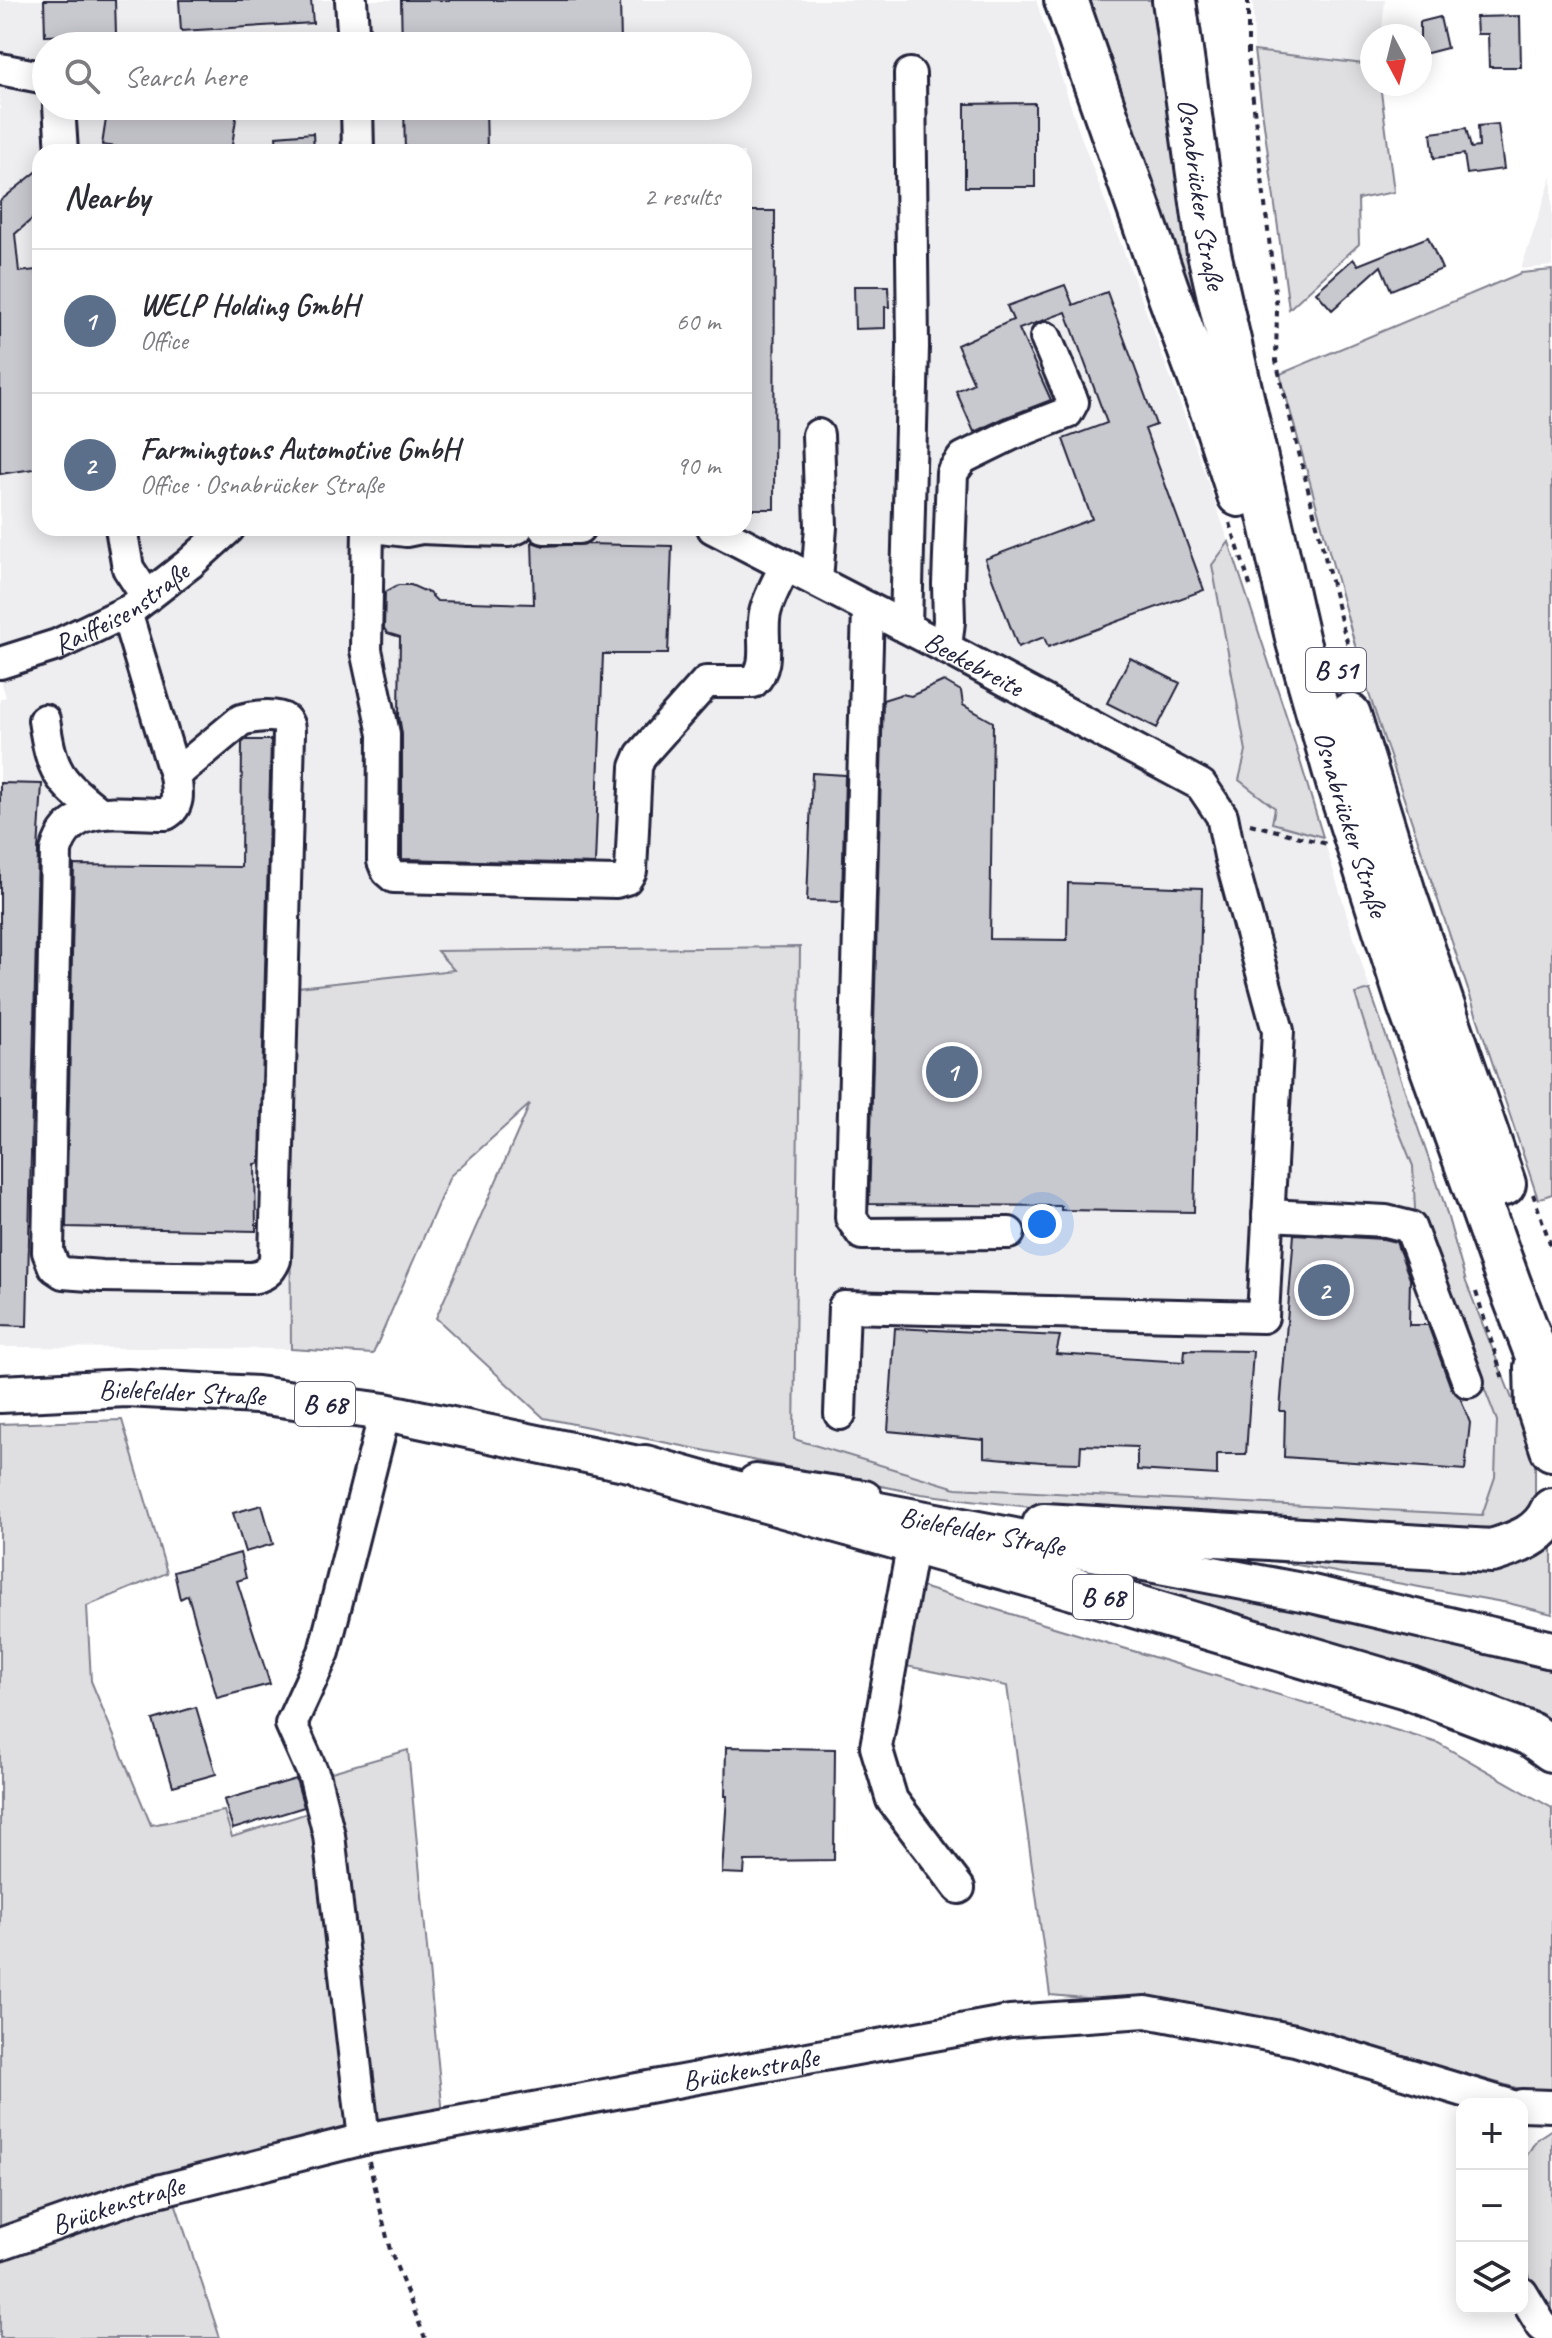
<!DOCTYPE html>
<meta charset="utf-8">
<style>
:root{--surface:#fff;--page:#f7f7f7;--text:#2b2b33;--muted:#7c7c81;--line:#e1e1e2;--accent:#111827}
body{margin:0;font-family:Caveat,sans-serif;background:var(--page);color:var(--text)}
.controls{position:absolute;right:24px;bottom:24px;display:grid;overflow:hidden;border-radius:16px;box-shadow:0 4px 20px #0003}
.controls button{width:72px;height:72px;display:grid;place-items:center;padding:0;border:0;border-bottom:2px solid var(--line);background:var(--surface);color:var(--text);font:40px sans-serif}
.compass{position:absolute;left:1360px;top:24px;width:72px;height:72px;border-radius:50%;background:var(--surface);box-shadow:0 4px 20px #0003;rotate:173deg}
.you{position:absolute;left:1042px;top:1224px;width:28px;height:28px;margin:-20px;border:6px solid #fff;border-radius:50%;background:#1a73e8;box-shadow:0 0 0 12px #1a73e833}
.badge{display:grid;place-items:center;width:52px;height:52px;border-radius:50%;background:var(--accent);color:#fff;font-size:26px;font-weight:700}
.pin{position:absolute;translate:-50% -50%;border:4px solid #fff;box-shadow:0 2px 8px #0006}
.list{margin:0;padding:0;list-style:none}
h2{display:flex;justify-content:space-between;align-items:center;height:104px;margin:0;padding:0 32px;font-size:34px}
h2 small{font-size:26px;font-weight:400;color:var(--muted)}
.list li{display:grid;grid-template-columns:52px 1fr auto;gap:24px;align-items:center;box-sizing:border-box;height:144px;padding:0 32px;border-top:2px solid var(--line)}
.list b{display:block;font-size:30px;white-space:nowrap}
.list p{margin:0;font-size:26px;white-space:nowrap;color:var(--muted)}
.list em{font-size:26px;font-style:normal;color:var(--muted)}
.icon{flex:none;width:44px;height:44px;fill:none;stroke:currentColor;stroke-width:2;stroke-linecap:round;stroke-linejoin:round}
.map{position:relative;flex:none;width:1552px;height:2338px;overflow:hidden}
.search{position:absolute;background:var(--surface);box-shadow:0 4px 20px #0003;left:32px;top:32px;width:720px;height:88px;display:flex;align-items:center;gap:20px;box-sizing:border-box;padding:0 28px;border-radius:44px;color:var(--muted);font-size:30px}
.panel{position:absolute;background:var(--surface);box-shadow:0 4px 20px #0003;left:32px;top:144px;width:720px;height:392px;border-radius:24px}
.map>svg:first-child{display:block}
.built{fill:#eeeef1;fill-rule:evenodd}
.green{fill:#dfdfe2;stroke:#80808e;stroke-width:2}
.building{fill:#c8c8cf;stroke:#22223b;stroke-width:2}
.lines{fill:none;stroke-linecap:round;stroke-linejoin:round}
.minor-casing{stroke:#22223b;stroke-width:36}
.major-casing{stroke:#22223b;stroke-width:42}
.highway-casing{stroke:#22223b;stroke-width:48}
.path{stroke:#22223b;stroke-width:4;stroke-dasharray:6 6;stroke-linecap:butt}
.minor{stroke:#fff;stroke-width:30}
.major{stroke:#fff;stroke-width:36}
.highway{stroke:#fff;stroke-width:42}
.labels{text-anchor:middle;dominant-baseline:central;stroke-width:8;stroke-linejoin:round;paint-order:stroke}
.shield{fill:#fff;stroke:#646476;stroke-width:2}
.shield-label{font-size:26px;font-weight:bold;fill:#22223b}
.street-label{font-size:28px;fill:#22223b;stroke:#fff}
</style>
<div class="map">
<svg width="1552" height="2338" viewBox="0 0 1552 2338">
<rect width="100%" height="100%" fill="#fff"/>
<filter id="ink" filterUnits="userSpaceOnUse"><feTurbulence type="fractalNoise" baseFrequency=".0125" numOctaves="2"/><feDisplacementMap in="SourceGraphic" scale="16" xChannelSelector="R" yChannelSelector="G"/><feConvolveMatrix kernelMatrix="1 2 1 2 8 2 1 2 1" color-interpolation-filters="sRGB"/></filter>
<g filter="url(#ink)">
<path class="built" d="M0,0H1036L1079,131L1180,403L1229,542L1212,565L1246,751L1239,780L1275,808L1273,823L1323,837L1370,990L1356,994L1396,1124L1413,1166L1415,1210L1497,1421L1495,1477L1482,1515L956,1488L794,1439L800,947L438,951L454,970L290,988L291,1349L0,1347V699L6,697L0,678ZM46,46H738V106H46ZM40,152H744V528H40Z
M1253,0H1385L1381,36H1372V65L1254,51Z
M1552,176V266L1521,269Z"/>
<path class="green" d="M1081,0H1161L1216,374Z
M1254,51L1372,65V84H1380L1394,192L1358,199L1359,244L1289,309Z
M1552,270V1194L1538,1199L1367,688L1280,374L1521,273Z
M1229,542L1288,721L1323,837L1272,823L1275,808L1239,780L1246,751L1212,565Z
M800,947L794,1439L956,1488L1482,1515L1495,1477L1497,1421L1415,1209L1413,1166L1396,1124L1355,994L1370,990L1443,1200L1466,1282L1535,1457V1503L1508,1526L1458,1530L1055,1510L921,1494L544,1418L436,1318L530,1104L450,1176L373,1354L291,1349L289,988L454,970L437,951Z
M122,1420L167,1573L87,1606L91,1681L151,1825L224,1811L232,1837L317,1810L355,2125L175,2202L220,2338H0V1424Z
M1552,1530V1614L1508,1603L1186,1545Z
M1065,1560L1552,1661V1733L1062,1575Z
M918,1586L1438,1743L1552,1808V2092L1520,2089L1352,2042L1180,2006L1050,1995L1007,1686L896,1664Z
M408,1750L443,2115L382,2127L369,2114L321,1775Z
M1552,2129V2316L1548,2313L1530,2278L1522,2247V2163L1537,2139Z"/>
<path class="building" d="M44,0H115L116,34L45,36Z
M179,0H311L313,23L181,31Z
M401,0H620L621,43L599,44V46H402Z
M1520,16L1521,67H1489L1488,34H1477L1476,17Z
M1440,17L1447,48L1420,55V22Z
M1035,103V187H965V104Z
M108,106L154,109V106H196L237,112L231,152H157L102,145Z
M404,106H486L487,152H405Z
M1498,124L1504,169L1467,174L1464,154L1434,158L1431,133L1466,128L1471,148L1479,147L1478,126Z
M313,133L314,152H277L276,136Z
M40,169V212L15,234L19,272L36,270L40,294V468L0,474V201Z
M744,211H775L774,509H744Z
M1428,237L1442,269L1391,290L1381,266L1332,310L1316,292L1353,259L1358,265Z
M1065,285L1073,305L1107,292L1156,425L1145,429L1204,590L1048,647L1044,637L1018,647L985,559L1092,519L1063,439L1107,423L1066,312L1019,329L1051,400L1004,418L974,432L956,391L974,383L957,345L1013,320L1007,306Z
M854,286H888L889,307H885V328L855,329Z
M532,542L544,546L587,544L672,546L668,654H603L595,864L402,859V734L399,716L400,637L387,633L384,628L385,592L398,585H411L429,593L437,601L534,604Z
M1130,658L1180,683L1157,728L1107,703Z
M944,681L961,691L963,705L993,722L990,939L1067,940L1068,883L1202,888L1194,1212L1061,1210V1206L869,1204L883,700L902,694L911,696Z
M245,740H271L260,1163L255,1164L256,1231L66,1227L74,865L241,867L242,743Z
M812,773L845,775L842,902L807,901Z
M0,783L42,784L38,851L27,1326L0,1325Z
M1294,1234L1383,1239L1396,1242L1410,1279L1409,1325H1428L1451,1388L1460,1397L1470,1423L1465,1470L1284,1457L1285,1411H1280Z
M895,1328L1060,1336L1056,1354L1184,1362L1185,1350L1253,1351L1246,1454H1217V1475L1137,1470V1447L1081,1445L1080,1463L1042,1462L984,1457V1440L888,1431Z
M262,1505L273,1544L245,1552L233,1513Z
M240,1553L246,1578L237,1581L270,1684L217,1698L188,1595L180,1599L174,1572Z
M196,1707L216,1774L173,1786L153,1720Z
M726,1747L835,1749L834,1860L745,1861L744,1874L722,1873L727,1796H725Z
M296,1779L304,1807L233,1829L224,1800Z"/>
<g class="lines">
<g class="minor-casing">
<g id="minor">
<path d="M351,0L354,46"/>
<path d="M0,69L46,78"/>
<path d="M59,106L62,152"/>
<path d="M357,106L358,152"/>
<path d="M121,528L128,568L147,597"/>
<path d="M368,528L366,650L384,734L383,861L387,871L394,877L616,882L626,879L631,871L636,767L641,755L706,682H753C772,665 760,636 765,613C769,596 778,581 786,565"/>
<path d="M382,528L406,531L421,528"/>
<path d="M421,528L469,530L472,528"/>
<path d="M544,528H579"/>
<path id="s1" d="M713,528L946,648L1201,785L1222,816L1230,856L1278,1031L1263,1317L844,1307L840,1414"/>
<path d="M469,530L509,531L517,528"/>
<path d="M817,581L821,527L818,435"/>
<path d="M868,608L851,1218L862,1234L1009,1233"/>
<path d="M126,612L175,775C177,790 181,806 166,814C125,815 70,799 56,851L48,1252L54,1267L63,1273L102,1276L251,1278C264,1276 270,1272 275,1260L289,733C289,728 289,724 285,720C275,713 251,717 241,720L175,775"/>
<path d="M906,627L913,347L910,74"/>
<path d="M946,648L949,621L948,584L952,473L963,458L1010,435L1067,413L1073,402L1046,338"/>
<path id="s2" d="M0,663L57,645L130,610L189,564L229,528"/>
<path d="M44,720C52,773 58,780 100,813"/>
<path d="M1268,1215L1386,1221L1410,1227L1468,1382"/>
<path d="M913,1542L876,1747L892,1800L959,1888"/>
<path d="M1522,2105L1552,2106"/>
<path d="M364,2139L329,1835L315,1778L291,1724L324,1652L385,1412"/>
<path id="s3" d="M0,2244L134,2197L364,2139L1010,2021L1146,2012L1295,2040L1507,2104"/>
<path d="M1522,2293L1542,2326L1552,2333"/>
</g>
</g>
<g class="major-casing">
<g id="major">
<path id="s4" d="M0,1394L127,1388L257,1395L385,1412L672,1472"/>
<path d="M756,1483L864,1499"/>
<path id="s5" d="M837,1503L1312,1594L1552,1650"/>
</g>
</g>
<g class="highway-casing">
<g id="highway">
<path d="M1066,0L1170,297L1213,414L1239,495"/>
<path id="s6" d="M1174,0L1209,253L1298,642L1338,783L1409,1005L1509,1283L1552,1395"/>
<path d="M1349,715L1404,893L1504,1184"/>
<path d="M1536,1367L1537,1404L1552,1449"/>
<path d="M645,1467L1026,1574L1407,1687L1530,1734L1552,1750"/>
<path d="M1044,1525L1492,1551C1517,1543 1541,1536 1552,1510"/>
</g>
</g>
<path class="path" d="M1248,0V56L1277,309L1276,361L1342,625L1361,686
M1230,523L1252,591
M1250,824L1327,844
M1533,1194L1552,1249
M1476,1292L1503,1379
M369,2162L390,2250L425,2338"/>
<use href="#minor" class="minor"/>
<use href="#major" class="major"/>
<use href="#highway" class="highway"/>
</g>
</g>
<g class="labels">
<g class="shield">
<rect x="1306" y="648" width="60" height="44" rx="6"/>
<rect x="295" y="1382" width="60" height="44" rx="6"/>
<rect x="1073" y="1575" width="60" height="44" rx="6"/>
</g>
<g class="shield-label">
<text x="1336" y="670">B 51</text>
<text x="325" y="1404">B 68</text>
<text x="1103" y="1597">B 68</text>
</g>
<g class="street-label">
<text stroke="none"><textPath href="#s6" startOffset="196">Osnabrücker Straße</textPath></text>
<text stroke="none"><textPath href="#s2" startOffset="134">Raiffeisenstraße</textPath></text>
<text stroke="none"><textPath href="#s1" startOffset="294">Beekebreite</textPath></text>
<text stroke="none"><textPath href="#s6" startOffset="844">Osnabrücker Straße</textPath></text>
<text stroke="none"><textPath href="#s4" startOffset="182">Bielefelder Straße</textPath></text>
<text stroke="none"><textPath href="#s5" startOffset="148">Bielefelder Straße</textPath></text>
<text stroke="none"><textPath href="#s3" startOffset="772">Brückenstraße</textPath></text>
<text stroke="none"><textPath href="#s3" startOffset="124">Brückenstraße</textPath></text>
</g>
</g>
</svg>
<div class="controls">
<button>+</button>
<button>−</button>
<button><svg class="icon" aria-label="layers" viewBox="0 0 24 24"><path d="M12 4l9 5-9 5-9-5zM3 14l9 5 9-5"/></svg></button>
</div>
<svg class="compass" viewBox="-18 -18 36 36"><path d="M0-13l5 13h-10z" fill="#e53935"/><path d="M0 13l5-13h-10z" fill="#7c7c81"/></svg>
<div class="you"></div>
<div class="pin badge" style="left:952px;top:1072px;background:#5c6f8a">1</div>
<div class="pin badge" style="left:1324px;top:1290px;background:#5c6f8a">2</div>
<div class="search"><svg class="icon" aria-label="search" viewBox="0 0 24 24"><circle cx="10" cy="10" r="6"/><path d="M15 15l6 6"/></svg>Search here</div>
<section class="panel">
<h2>Nearby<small>2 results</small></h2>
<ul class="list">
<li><span class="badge" style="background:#5c6f8a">1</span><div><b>WELP Holding GmbH</b><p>Office</p></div><em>60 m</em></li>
<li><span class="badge" style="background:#5c6f8a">2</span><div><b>Farmingtons Automotive GmbH</b><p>Office · Osnabrücker Straße</p></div><em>90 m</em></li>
</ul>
</section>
</div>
